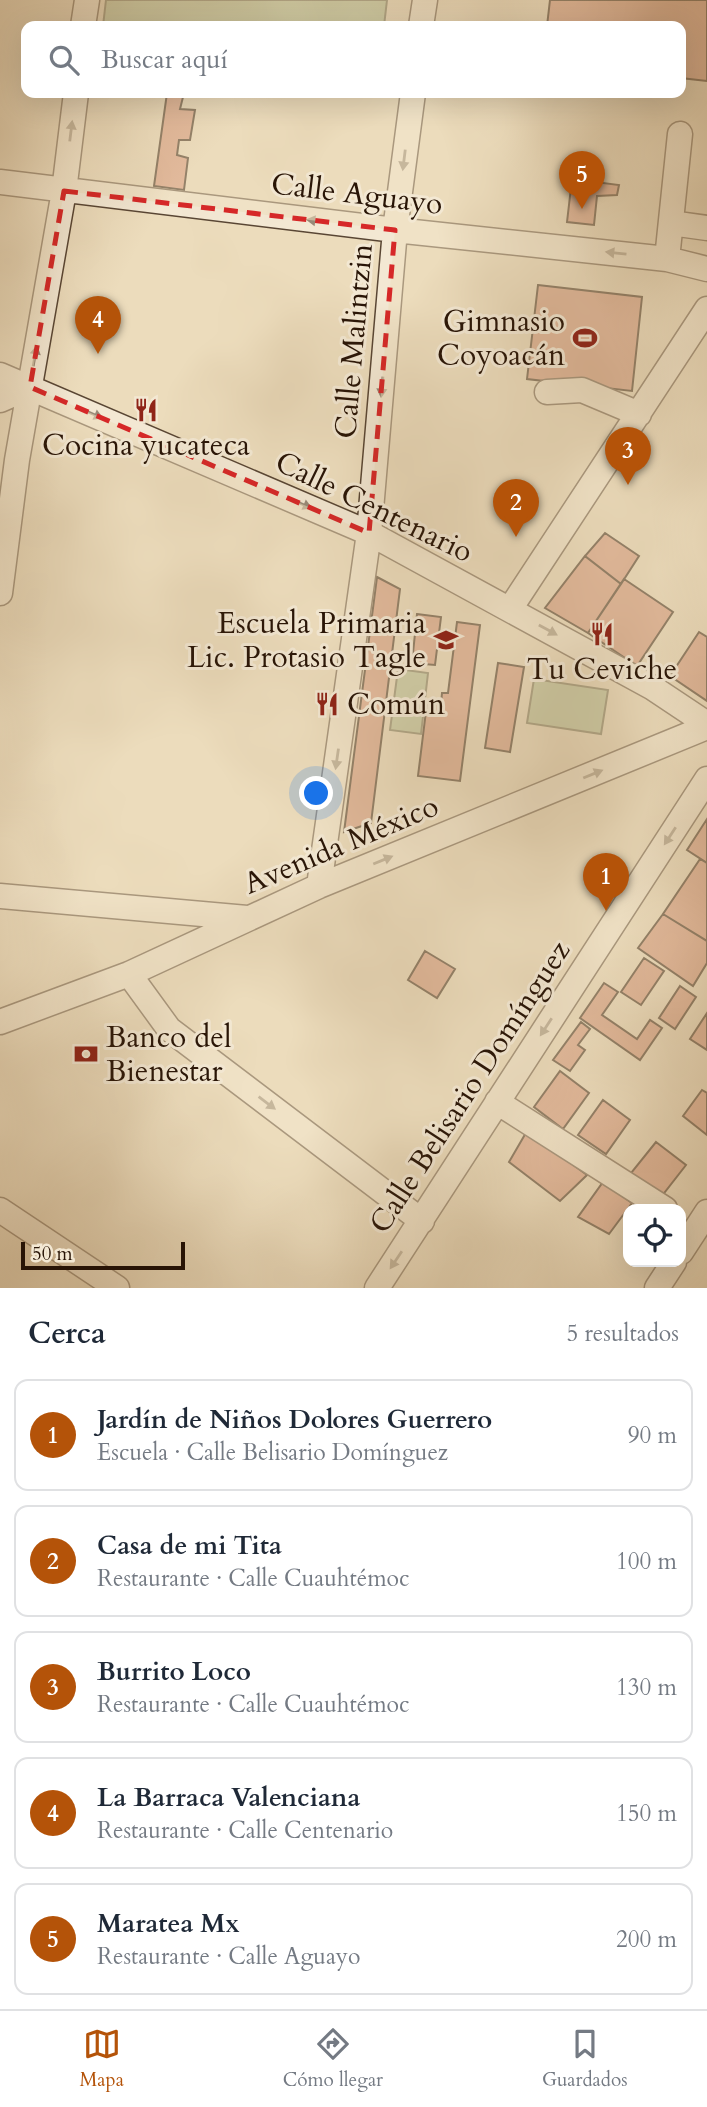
<!DOCTYPE html>
<html lang="es">
<meta charset="utf-8">
<style>
:root{--surface:#fff;--page:#f2f2f3;--text:#1f2937;--muted:#747a83;--line:#e0e1e3;--accent:#b45309}
body{margin:0;font-family:Cardo,serif;background:var(--page);color:var(--text)}
.controls{position:absolute;right:21px;bottom:21px;display:grid;overflow:hidden;border-radius:14px;box-shadow:0 7px 28px #0002}
.controls button{width:63px;height:63px;display:grid;place-items:center;padding:0;border:0;border-bottom:2px solid var(--line);background:var(--surface);color:var(--text);font:35px sans-serif}
.scale{position:absolute;left:21px;bottom:18px;width:164px;box-sizing:border-box;padding-left:7px;border:4px solid #281406;border-top:0;font-size:19px;line-height:24px;white-space:nowrap;color:#281406;-webkit-text-stroke:5px #f3e8d3;paint-order:stroke}
.you{position:absolute;left:317px;top:794px;width:24px;height:24px;margin:-18px;border:5px solid #fff;border-radius:50%;background:#1a73e8;box-shadow:0 0 0 10px #1a73e833}
.badge{display:grid;place-items:center;width:46px;height:46px;border-radius:50%;background:var(--accent);color:#fff;font-size:23px;font-weight:700}
.pin{position:absolute;translate:-50% -58px;filter:drop-shadow(0 2px 4px #0008)}
.pin::after{content:'';position:absolute;top:37px;width:24px;height:21px;background:inherit;clip-path:polygon(0 0,100% 0,50% 100%)}
.list{margin:0;padding:0;list-style:none}
h2{display:flex;justify-content:space-between;align-items:center;height:91px;margin:0;padding:0 28px;font-size:30px}
h2 small{font-size:23px;font-weight:400;color:var(--muted)}
.list li{display:grid;grid-template-columns:46px 1fr auto;gap:21px;align-items:center;box-sizing:border-box;height:112px;margin:0 14px 14px;padding:0 14px;border:2px solid var(--line);border-radius:14px}
.list b{display:block;font-size:26px;white-space:nowrap}
.list p{margin:0;font-size:23px;white-space:nowrap;color:var(--muted)}
.list em{font-size:23px;font-style:normal;color:var(--muted)}
.icon{flex:none;width:38px;height:38px;fill:none;stroke:currentColor;stroke-width:2;stroke-linecap:round;stroke-linejoin:round}
.map{position:relative;flex:none;width:707px;height:1288px;overflow:hidden}
.search{position:absolute;background:var(--surface);box-shadow:0 7px 28px #0002;left:21px;right:21px;top:21px;height:77px;display:flex;align-items:center;gap:18px;box-sizing:border-box;padding:0 24px;border-radius:14px;color:var(--muted);font-size:26px}
.sheet{height:721px;background:var(--surface)}
nav{display:flex;justify-content:space-around;align-items:center;box-sizing:border-box;height:98px;border-top:2px solid var(--line);background:var(--surface);font-size:19px;color:var(--muted)}
nav a{display:grid;justify-items:center;gap:4px}
nav .on{color:var(--accent)}
.map>svg:first-child{display:block}
.green{fill:#b2c295;stroke:#6d6b4e;stroke-width:2}
.building{fill:#d59076;stroke:#281406;stroke-width:2}
.lines{fill:none;stroke-linecap:round;stroke-linejoin:round}
.minor-casing{stroke:#594634;stroke-width:27}
.minor{stroke:#f3e8d3;stroke-width:24}
.oneway{fill:#988977}
.marked{fill:none;stroke:#d62828;stroke-width:5;stroke-dasharray:14 9;stroke-linejoin:round}
.labels{text-anchor:middle;dominant-baseline:central;stroke-width:6;stroke-linejoin:round;paint-order:stroke}
.street-label{font-size:30px;fill:#281406;stroke:#f3e8d3}
.poi-label{font-size:30px;fill:#281406;stroke:#f3e8d3;text-anchor:end}
</style>
<div class="map">
<svg width="707" height="1288" viewBox="0 0 707 1288">
<rect width="100%" height="100%" fill="#ecdcbc"/>
<filter id="stains"><feTurbulence type="fractalNoise" baseFrequency=".00286" numOctaves="4"/><feColorMatrix values="0 0 0 0 .2 0 0 0 0 .09 0 0 0 0 .02 0 0 0 .5 -.17"/></filter>
<radialGradient id="worn" r=".72"><stop offset=".6" stop-color="#630" stop-opacity="0"/><stop offset="1" stop-color="#630" stop-opacity=".3"/></radialGradient>
<path class="green" d="M106,0H387L384,26H103Z
M398,669L428,673L421,734L390,730Z
M534,679L608,690L601,734L527,723Z"/>
<path class="building" d="M550,0H707V81L681,78V26H619L592,23V26H547Z
M167,93H198H184L180,109L195,110L190,140H179L177,155L188,158L184,190L154,186Z
M572,179L619,185L617,195L597,196L594,225L567,222Z
M538,285L642,297L632,391L527,379Z
M605,533L639,556L621,584L585,556Z
M585,556L621,584L588,633L545,608Z
M377,577L400,589L371,823L344,832Z
M624,579L673,612L637,666L588,633Z
M417,614L441,617L435,665L412,663Z
M457,622L480,625L460,781L418,776L427,703L441,704L442,693H448Z
M699,632L707,637V701L670,676Z
M498,663L524,667L510,752L485,748Z
M707,819V863L687,850Z
M700,859L707,863V941L663,914Z
M663,914L707,941V963L693,986L638,948Z
M425,951L455,969L437,998L408,980Z
M644,958L664,971L641,1005L621,992Z
M604,983L618,992L602,1015L637,1039L650,1020L662,1028L640,1060L580,1018Z
M680,986L696,997L675,1029L659,1018Z
M707,1013V1050L690,1039Z
M581,1022L590,1029L578,1045L585,1050L570,1071L553,1060Z
M560,1071L589,1093L563,1129L534,1107Z
M702,1090L707,1093V1135L683,1116Z
M603,1100L630,1120L606,1154L578,1135Z
M527,1131L587,1175L560,1201L509,1162Z
M656,1142L686,1165L661,1197L631,1173Z
M603,1182L632,1203L609,1234L578,1217Z"/>
<g class="lines">
<g class="minor-casing">
<path id="minor" d="M83,26L87,0
M421,26L425,0
M0,182L395,230L667,259L707,269
M671,223L707,228
M667,259L680,134
M0,375L369,533L653,688L707,724
M547,392L582,390L639,414
M0,400L30,387
M0,593L17,460L64,191L76,93
M510,609L707,309
M319,886L369,533L395,230L413,93
M0,896L247,918
M129,974L169,1029L422,1221
M0,1022L129,974L319,886L707,727
M497,1102L665,1209
M0,1210L117,1288
M681,1252L707,1212
M377,1288L707,779
M657,1288L674,1262"/>
</g>
<use href="#minor" class="minor"/>
</g>
<defs><path id="oneway-solid" d="M-6-.8H1V-3.2L6.5 0L1 3.2V.8H-6Z" transform="scale(1.75)"/></defs>
<g class="oneway">
<use href="#oneway-solid" transform="translate(71 131) rotate(-83)"/>
<use href="#oneway-solid" transform="translate(404 160) rotate(97)"/>
<use href="#oneway-solid" transform="translate(317 221) rotate(-173)"/>
<use href="#oneway-solid" transform="translate(616 253) rotate(-174)"/>
<use href="#oneway-solid" transform="translate(35 356) rotate(-80)"/>
<use href="#oneway-solid" transform="translate(382 387) rotate(95)"/>
<use href="#oneway-solid" transform="translate(93 414) rotate(23)"/>
<use href="#oneway-solid" transform="translate(302 504) rotate(23)"/>
<use href="#oneway-solid" transform="translate(548 630) rotate(29)"/>
<use href="#oneway-solid" transform="translate(337 759) rotate(98)"/>
<use href="#oneway-solid" transform="translate(593 774) rotate(-22)"/>
<use href="#oneway-solid" transform="translate(670 836) rotate(123)"/>
<use href="#oneway-solid" transform="translate(383 860) rotate(-22)"/>
<use href="#oneway-solid" transform="translate(546 1027) rotate(123)"/>
<use href="#oneway-solid" transform="translate(267 1103) rotate(37)"/>
<use href="#oneway-solid" transform="translate(396 1260) rotate(124)"/>
</g>
<path d="M0 0H707V1288H0ZM64,191L395,230L369,533L30,387Z" fill="#ecdcbc" fill-opacity=".55" fill-rule="evenodd"/>
<path class="marked" d="M64,191L395,230L369,533L30,387Z"/>
<defs>
<g id="stadium-bare" transform="scale(1.89)"><path d="M0-5a6.5 5 0 1 0 0 10a6.5 5 0 1 0 0-10ZM-3.5-1.8h7v3.6h-7Z" fill="#8f2418" stroke="#f3e8d3" stroke-width="2.5" paint-order="stroke"/></g>
<g id="restaurant-bare" transform="scale(1.89)"><path d="M-5-6h1v4h1v-4h1v4h1v-4h1v5L-1.5 .5V6h-2V.5L-5-1ZM5-6V6H3V1.5H1.5Q1.5-4 5-6Z" fill="#8f2418" stroke="#f3e8d3" stroke-width="2.5" paint-order="stroke"/></g>
<g id="school-bare" transform="scale(1.89)"><path d="M0-5L7-2L0 1L-7-2ZM-4 1L0 2.5L4 1V4Q0 6-4 4Z" fill="#8f2418" stroke="#f3e8d3" stroke-width="2.5" paint-order="stroke"/></g>
<g id="bank-bare" transform="scale(1.89)"><path d="M-6-4H6V4H-6ZM0-2.3a2.3 2.3 0 1 0 0 4.6a2.3 2.3 0 1 0 0-4.6Z" fill="#8f2418" stroke="#f3e8d3" stroke-width="2.5" paint-order="stroke"/></g>
</defs>
<g fill-rule="evenodd">
<use href="#stadium-bare" x="585" y="338"/>
<use href="#restaurant-bare" x="146" y="410"/>
<use href="#restaurant-bare" x="602" y="634"/>
<use href="#school-bare" x="446" y="640"/>
<use href="#restaurant-bare" x="327" y="704"/>
<use href="#bank-bare" x="86" y="1054"/>
</g>
<g class="labels">
<g class="street-label">
<text transform="translate(357 194) rotate(7)">Calle Aguayo</text>
<text transform="translate(354 341) rotate(-85)">Calle Malintzin</text>
<text transform="translate(374 507) rotate(26)">Calle Centenario</text>
<text transform="translate(341 845) rotate(-23)">Avenida México</text>
<text transform="translate(470 1087) rotate(-57)">Calle Belisario Domínguez</text>
</g>
<g class="poi-label">
<text x="565" y="321">Gimnasio<tspan x="565" dy="34">Coyoacán</tspan></text>
<text x="146" y="445" text-anchor="middle">Cocina yucateca</text>
<text x="426" y="623">Escuela Primaria<tspan x="426" dy="34">Lic. Protasio Tagle</tspan></text>
<text x="602" y="669" text-anchor="middle">Tu Ceviche</text>
<text x="347" y="704" text-anchor="start">Común</text>
<text x="106" y="1037" text-anchor="start">Banco del<tspan x="106" dy="34">Bienestar</tspan></text>
</g>
</g>
<rect width="100%" height="100%" filter="url(#stains)"/>
<rect width="100%" height="100%" fill="url(#worn)"/>
</svg>
<div class="controls">
<button><svg class="icon" aria-label="locate" viewBox="0 0 24 24"><circle cx="12" cy="12" r="6"/><path d="M12 2v4M12 18v4M2 12h4M18 12h4"/></svg></button>
</div>
<div class="scale">50 m</div>
<div class="you"></div>
<div class="pin badge" style="left:606px;top:911px">1</div>
<div class="pin badge" style="left:516px;top:537px">2</div>
<div class="pin badge" style="left:628px;top:485px">3</div>
<div class="pin badge" style="left:98px;top:354px">4</div>
<div class="pin badge" style="left:582px;top:209px">5</div>
<div class="search"><svg class="icon" aria-label="search" viewBox="0 0 24 24"><circle cx="10" cy="10" r="6"/><path d="M15 15l6 6"/></svg>Buscar aquí</div>
</div>
<section class="sheet">
<h2>Cerca<small>5 resultados</small></h2>
<ul class="list">
<li><span class="badge">1</span><div><b>Jardín de Niños Dolores Guerrero</b><p>Escuela · Calle Belisario Domínguez</p></div><em>90 m</em></li>
<li><span class="badge">2</span><div><b>Casa de mi Tita</b><p>Restaurante · Calle Cuauhtémoc</p></div><em>100 m</em></li>
<li><span class="badge">3</span><div><b>Burrito Loco</b><p>Restaurante · Calle Cuauhtémoc</p></div><em>130 m</em></li>
<li><span class="badge">4</span><div><b>La Barraca Valenciana</b><p>Restaurante · Calle Centenario</p></div><em>150 m</em></li>
<li><span class="badge">5</span><div><b>Maratea Mx</b><p>Restaurante · Calle Aguayo</p></div><em>200 m</em></li>
</ul>
</section>
<nav>
<a class="on"><svg class="icon" aria-label="map" viewBox="0 0 24 24"><path d="M3 6l6-2 6 2 6-2v14l-6 2-6-2-6 2zM9 4v14M15 6v14"/></svg>Mapa</a>
<a><svg class="icon" aria-label="directions" viewBox="0 0 24 24"><path d="M12 3l9 9-9 9-9-9zM9 14v-3h6M13 9l2 2-2 2"/></svg>Cómo llegar</a>
<a><svg class="icon" aria-label="saved" viewBox="0 0 24 24"><path d="M7 4h10v16l-5-4-5 4z"/></svg>Guardados</a>
</nav>
